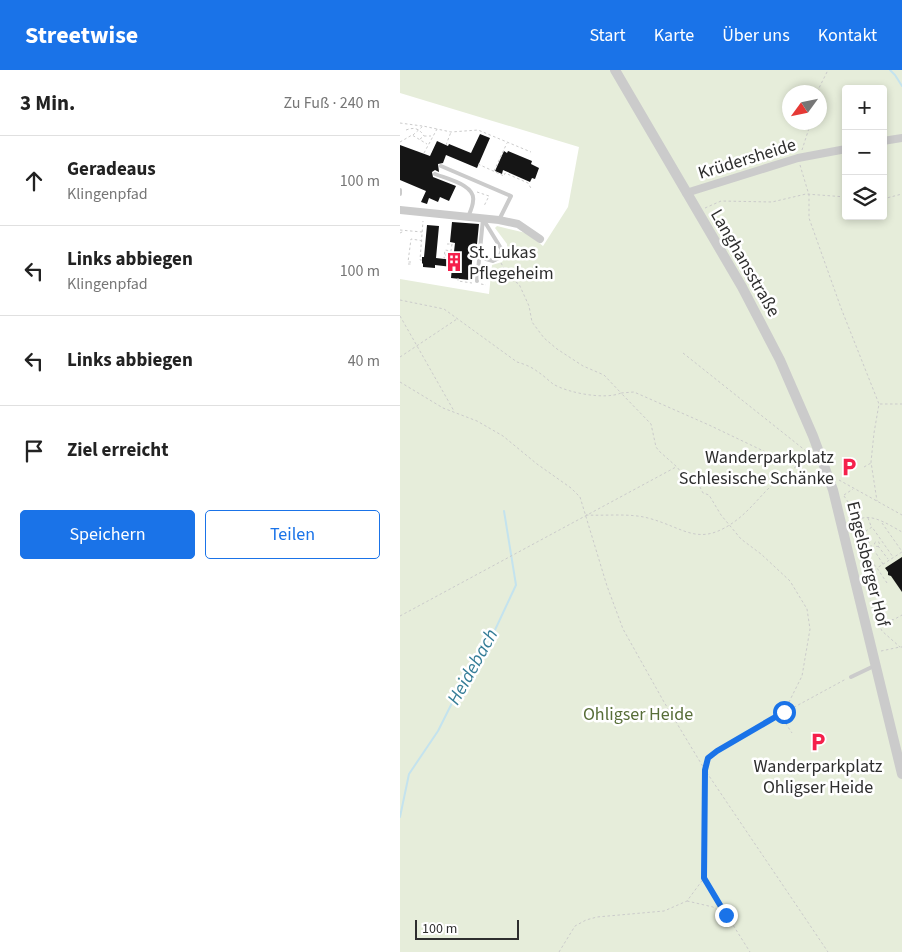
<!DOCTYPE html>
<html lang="de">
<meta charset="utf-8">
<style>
:root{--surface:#fff;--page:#f6f6f6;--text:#222;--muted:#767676;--line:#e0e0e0;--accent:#1a73e8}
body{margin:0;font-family:"Source Sans 3",sans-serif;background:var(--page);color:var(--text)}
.controls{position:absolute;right:15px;top:15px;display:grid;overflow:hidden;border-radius:5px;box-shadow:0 2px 8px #0003}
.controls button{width:45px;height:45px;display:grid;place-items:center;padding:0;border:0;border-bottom:1px solid var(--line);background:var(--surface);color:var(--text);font:25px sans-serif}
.compass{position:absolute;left:382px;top:15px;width:45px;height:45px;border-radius:50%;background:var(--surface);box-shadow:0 2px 8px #0003;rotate:237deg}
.scale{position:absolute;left:15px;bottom:12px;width:104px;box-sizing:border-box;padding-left:5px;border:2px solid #2e2e2e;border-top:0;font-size:14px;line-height:18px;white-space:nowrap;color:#2e2e2e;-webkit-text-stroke:4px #fff;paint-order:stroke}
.stop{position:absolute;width:15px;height:15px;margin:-11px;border:4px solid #1a73e8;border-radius:50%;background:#fff}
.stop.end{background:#1a73e8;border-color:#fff;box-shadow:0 1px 5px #0008}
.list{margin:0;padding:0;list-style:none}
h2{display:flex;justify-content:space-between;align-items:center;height:65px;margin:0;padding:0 20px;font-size:21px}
h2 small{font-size:16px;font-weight:400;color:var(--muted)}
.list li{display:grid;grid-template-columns:32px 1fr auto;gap:15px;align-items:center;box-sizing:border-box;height:90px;padding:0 20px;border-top:1px solid var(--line)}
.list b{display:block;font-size:19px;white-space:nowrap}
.list p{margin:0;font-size:16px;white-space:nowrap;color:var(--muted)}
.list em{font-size:16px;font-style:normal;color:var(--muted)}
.actions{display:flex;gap:10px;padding:15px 20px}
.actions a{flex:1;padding:11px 0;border:1px solid var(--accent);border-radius:5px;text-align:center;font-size:18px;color:var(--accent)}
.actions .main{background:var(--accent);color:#fff}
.icon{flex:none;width:28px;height:28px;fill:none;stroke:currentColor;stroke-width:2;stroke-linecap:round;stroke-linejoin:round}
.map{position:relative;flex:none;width:502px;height:882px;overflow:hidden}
header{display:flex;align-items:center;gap:30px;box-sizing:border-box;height:70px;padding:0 25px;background:var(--accent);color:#fff}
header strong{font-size:24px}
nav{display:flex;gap:28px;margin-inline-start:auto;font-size:18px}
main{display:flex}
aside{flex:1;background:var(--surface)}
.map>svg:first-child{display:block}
.green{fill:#e6edda;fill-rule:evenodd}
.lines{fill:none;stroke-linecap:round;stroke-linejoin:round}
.stream{stroke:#c4e3ee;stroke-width:2}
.building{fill:#151515}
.path{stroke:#cbcbcb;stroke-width:1;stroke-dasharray:2.5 2.5;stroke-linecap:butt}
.service{stroke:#cbcbcb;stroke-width:4}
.minor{stroke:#cbcbcb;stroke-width:8}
.tertiary{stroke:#cbcbcb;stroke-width:10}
.route{stroke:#1a73e8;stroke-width:6}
.labels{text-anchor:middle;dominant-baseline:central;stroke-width:5;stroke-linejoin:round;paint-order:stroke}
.street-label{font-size:18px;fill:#2e2e2e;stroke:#fff}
.poi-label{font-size:18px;fill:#2e2e2e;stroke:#fff;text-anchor:start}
.park-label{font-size:18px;fill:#576d37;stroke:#fff}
.water-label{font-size:19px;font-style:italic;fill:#357d97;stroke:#fff}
</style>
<header>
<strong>Streetwise</strong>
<nav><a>Start</a><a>Karte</a><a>Über uns</a><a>Kontakt</a></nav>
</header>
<main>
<aside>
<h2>3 Min.<small>Zu Fuß · 240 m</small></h2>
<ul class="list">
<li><svg class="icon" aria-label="ahead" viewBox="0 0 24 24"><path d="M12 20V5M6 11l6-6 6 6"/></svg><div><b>Geradeaus</b><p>Klingenpfad</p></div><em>100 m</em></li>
<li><svg class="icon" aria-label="left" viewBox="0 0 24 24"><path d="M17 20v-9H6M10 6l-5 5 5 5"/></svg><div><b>Links abbiegen</b><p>Klingenpfad</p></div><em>100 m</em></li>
<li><svg class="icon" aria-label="left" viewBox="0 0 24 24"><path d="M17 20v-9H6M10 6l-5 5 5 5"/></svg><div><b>Links abbiegen</b></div><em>40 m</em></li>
<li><svg class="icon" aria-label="arrive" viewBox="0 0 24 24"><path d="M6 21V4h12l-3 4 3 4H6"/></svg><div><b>Ziel erreicht</b></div></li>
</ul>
<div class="actions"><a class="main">Speichern</a><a>Teilen</a></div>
</aside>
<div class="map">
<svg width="502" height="882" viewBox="0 0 502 882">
<rect width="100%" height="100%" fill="#fff"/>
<path class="green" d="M0,0H502V882H0V209L89,224L92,195L102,192L108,184L107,174L95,158L97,156L126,163L143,176L168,137L179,77L0,23ZM446,19H483V146H446ZM390,22H420V52H390Z"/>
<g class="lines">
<path class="stream" d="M490,0L495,5L502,16
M0,747L9,704L38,661L53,631L80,592L116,515L104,441"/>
</g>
<path class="building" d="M80,64L90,68L77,98L46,85L43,93L38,94L39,102L35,100L32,102L33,107L56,116L49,131L40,127L38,132L29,128L27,134L21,132L26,121L0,110V75L30,86L37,71L48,76L49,74L71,83Z
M104,81L107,83L108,81L132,91L131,94L139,98L135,109L132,108L130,112L103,100L102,104L95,101Z
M52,152L79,154L76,184L73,183L70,210L51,208L52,197L35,195V198L23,197V194L22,193V187H24L27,155L39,156L36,188L53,190L55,173L50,172Z
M502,487V522L491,506L488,505V502L485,498Z"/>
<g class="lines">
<path class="path" d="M417,22L428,0
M0,53L22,56
M6,60C14,57 19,58 24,66
M13,65L23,56L37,59
M20,69L24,66H31
M0,72L12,65L27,74
M46,75L51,62
M402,80L411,52
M24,83L37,59L51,62L78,60L131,82
M78,94L104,106L105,103L128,113L132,120
M400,95L409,125V148L441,238L479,334L474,363L471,392L477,431
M94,101L107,73
M77,122L89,126L84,136
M483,129L502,124
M305,138L321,131L372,132L406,124L446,127
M0,160L22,162
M0,163L4,161
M47,174H52L51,181L45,180L44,188H46V182H48L47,189
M22,190H20L23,151
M101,193L110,209L119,214L129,236L132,252L144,268L157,279L183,296L204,305L221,323L234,322L309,355L418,407
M8,194H11V192H8L11,169L24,171
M58,208V211L72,213
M81,214L86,215
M0,230L44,239L117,292C124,294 132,297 138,302C143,305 148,310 153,314C168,323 205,330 221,323L251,354L256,377L259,381L277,397L287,410L299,415L303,423L309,425L321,445L341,469L361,484L390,511L407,539L410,559L402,606L384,642
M0,246L54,341
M283,283L411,385
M0,287L57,249
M0,312L43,338L77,351L103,366L137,394L171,418L180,427L207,516L223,559L264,632L305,700L428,882
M480,334H502
M464,397L471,393
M439,410L502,445
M444,425L453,419
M444,426L460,449C472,443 491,456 502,462
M186,445C206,446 229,443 248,448C286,458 299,479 338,449C358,433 372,409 396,397
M468,448L471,456
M460,449L454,461L474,545L482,561L500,577
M482,453L501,480
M456,457L463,463
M457,470L476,497
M474.5 474a2.5 2.5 0 1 1 5 0a2.5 2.5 0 1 1-5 0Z
M478,476L488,489
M483,494L463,463L472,457L493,487
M487,513L477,498L502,482
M0,546L276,397
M492,549L493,550L502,545
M481,581L500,577H502
M380,645L392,663
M304,809L350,882
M287,831L313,837L325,845
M159,882L175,856L186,850L197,847L264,841L287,831L304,808L305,700L309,688L332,671L446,609"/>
<path class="service" d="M41,96L111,126L99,150
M35,104C47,109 76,115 73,131C73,136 70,142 68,147
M0,120V124
M80,182L86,189L93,191L99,188L102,180L83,149
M77,211L83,149
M451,607L474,596"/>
<path class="minor" d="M483,71L502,68
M286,123L398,88L446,79
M0,140L99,150L118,154L140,169"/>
<path class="tertiary" d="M215,0L342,217L380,290L413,366L433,420L502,704"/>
</g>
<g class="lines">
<path class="route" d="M326,845L304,808L305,700L308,688L317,681L384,642"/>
</g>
<defs>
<g id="building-bare" transform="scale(1.5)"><path d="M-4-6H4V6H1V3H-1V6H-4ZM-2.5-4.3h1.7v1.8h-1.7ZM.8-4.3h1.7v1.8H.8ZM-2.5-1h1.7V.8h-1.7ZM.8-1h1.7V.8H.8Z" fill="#f5204b" stroke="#fff" stroke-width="2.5" paint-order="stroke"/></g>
<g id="parking-bare" transform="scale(1.5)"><path d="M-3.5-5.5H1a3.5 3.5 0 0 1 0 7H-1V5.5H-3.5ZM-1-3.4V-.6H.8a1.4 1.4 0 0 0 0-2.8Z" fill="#f5204b" stroke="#fff" stroke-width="2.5" paint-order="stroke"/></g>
</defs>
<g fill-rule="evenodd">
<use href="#building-bare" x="54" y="192"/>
<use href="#parking-bare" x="449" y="397"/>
<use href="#parking-bare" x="418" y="672"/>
</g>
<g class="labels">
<g class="street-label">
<text transform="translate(347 89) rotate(-17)">Krüdersheide</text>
<text transform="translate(345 193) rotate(60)">Langhansstraße</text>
<text transform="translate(468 494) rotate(76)">Engelsberger Hof</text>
</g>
<g class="poi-label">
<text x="69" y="182">St. Lukas<tspan x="69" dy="21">Pflegeheim</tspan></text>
<text x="434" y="387" text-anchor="end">Wanderparkplatz<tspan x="434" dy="21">Schlesische Schänke</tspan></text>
<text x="418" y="696" text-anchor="middle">Wanderparkplatz<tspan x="418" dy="21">Ohligser Heide</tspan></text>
</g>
<g class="park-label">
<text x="238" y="644">Ohligser Heide</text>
</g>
<g class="water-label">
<text transform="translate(73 597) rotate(-61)">Heidebach</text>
</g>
</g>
</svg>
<div class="controls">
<button>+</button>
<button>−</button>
<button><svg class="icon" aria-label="layers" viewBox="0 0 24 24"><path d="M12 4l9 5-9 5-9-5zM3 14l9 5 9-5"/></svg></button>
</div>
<svg class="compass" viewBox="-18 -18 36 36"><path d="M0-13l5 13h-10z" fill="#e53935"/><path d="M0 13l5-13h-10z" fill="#767676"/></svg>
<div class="scale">100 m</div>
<div class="stop" style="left:384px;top:642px"></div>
<div class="stop end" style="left:326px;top:845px"></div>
</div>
</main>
